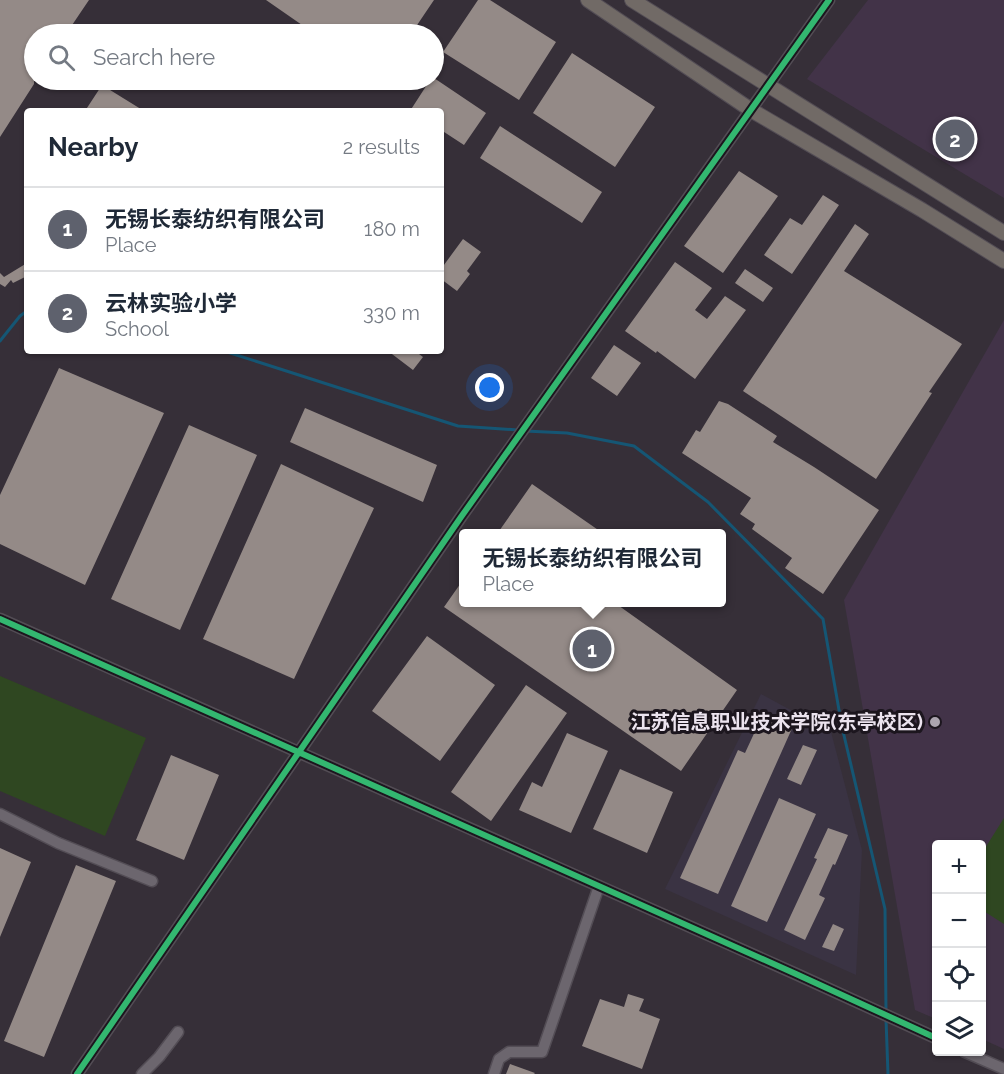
<!DOCTYPE html>
<meta charset="utf-8">
<style>
:root{--surface:#fff;--page:#f6f6f7;--text:#1f2937;--muted:#747a83;--line:#e0e1e3;--accent:#5e616d}
body{margin:0;font-family:Raleway,"Noto Sans SC",sans-serif;background:var(--page);color:var(--text)}
.controls{position:absolute;right:18px;bottom:18px;display:grid;overflow:hidden;border-radius:6px;box-shadow:0 2px 4px #0004}
.controls button{width:54px;height:54px;display:grid;place-items:center;padding:0;border:0;border-bottom:2px solid var(--line);background:var(--surface);color:var(--text);font:30px sans-serif}
.you{position:absolute;left:490px;top:388px;width:21px;height:21px;margin:-15px;border:4px solid #fff;border-radius:50%;background:#1a73e8;box-shadow:0 0 0 9px #1a73e833}
.badge{display:grid;place-items:center;width:39px;height:39px;border-radius:50%;background:var(--accent);color:#fff;font-size:20px;font-weight:700}
.pin{position:absolute;translate:-50% -50%;border:3px solid #fff;box-shadow:0 2px 6px #0006}
.popup{position:absolute;left:459px;top:529px;width:267px;height:78px;box-sizing:border-box;display:grid;place-content:center;border-radius:6px;background:var(--surface);filter:drop-shadow(0 2px 4px #0005);font-size:20px;white-space:nowrap;color:var(--muted)}
.popup b{font-size:22px;color:var(--text)}
.popup::after{content:'';position:absolute;left:50%;top:100%;margin-left:-12px;border:12px solid transparent;border-top-color:var(--surface)}
.list{margin:0;padding:0;list-style:none}
h2{display:flex;justify-content:space-between;align-items:center;height:78px;margin:0;padding:0 24px;font-size:26px}
h2 small{font-size:20px;font-weight:400;color:var(--muted)}
.list li{display:grid;grid-template-columns:39px 1fr auto;gap:18px;align-items:center;box-sizing:border-box;height:84px;padding:0 24px;border-top:2px solid var(--line)}
.list b{display:block;font-size:22px;white-space:nowrap}
.list p{margin:0;font-size:20px;white-space:nowrap;color:var(--muted)}
.list em{font-size:20px;font-style:normal;color:var(--muted)}
.icon{flex:none;width:33px;height:33px;fill:none;stroke:currentColor;stroke-width:2;stroke-linecap:round;stroke-linejoin:round}
.map{position:relative;flex:none;width:1004px;height:1074px;overflow:hidden}
.search{position:absolute;background:var(--surface);box-shadow:0 2px 4px #0004;left:24px;top:24px;width:420px;height:66px;display:flex;align-items:center;gap:15px;box-sizing:border-box;padding:0 21px;border-radius:33px;color:var(--muted);font-size:22px}
.panel{position:absolute;background:var(--surface);box-shadow:0 2px 4px #0004;left:24px;top:108px;width:420px;height:246px;border-radius:6px}
.map>svg:first-child{display:block}
.commercial{fill:#3a3343}
.built{fill:#423348}
.green{fill:#2f4721}
.lines{fill:none;stroke-linecap:round;stroke-linejoin:round}
.stream{stroke:#155674;stroke-width:3}
.building{fill:#948a87}
.minor-casing{stroke:#534d55;stroke-width:13}
.major-casing{stroke:#534d55;stroke-width:16}
.minor{stroke:#6c666e;stroke-width:10}
.major{stroke:#716a66;stroke-width:14}
.cycleway-casing{stroke:#1c161e;stroke-width:10}
.cycleway{stroke:#33b770;stroke-width:6}
.poi-dot{fill:#aca5af;stroke:#1c161e;stroke-width:2}
.labels{text-anchor:middle;dominant-baseline:central;stroke-width:6;stroke-linejoin:round;paint-order:stroke}
.poi-label{font-size:20px;font-weight:bold;fill:#ece4ef;stroke:#1c161e;text-anchor:end}
</style>
<div class="map">
<svg width="1004" height="1074" viewBox="0 0 1004 1074">
<rect width="100%" height="100%" fill="#362f38"/>
<path class="commercial" d="M761,694L831,732L862,850L856,975L665,889Z"/>
<path class="built" d="M868,0H1004V198L807,79Z
M1004,320V1049L982,1039V844H936V1019L915,1010L844,600Z"/>
<path class="green" d="M0,676L146,738L105,836L0,791Z
M1004,818V924L982,910V853Z"/>
<g class="lines">
<path class="stream" d="M0,341L20,316L27,311
M224,351L458,426L518,430
M525,431L567,433L634,446L708,502L823,619L842,727L885,909L886,1012
M886,1019L888,1074"/>
</g>
<path class="building" d="M0,0H89L66,34H34V84L0,137Z
M266,0H434L411,34H315Z
M478,0H490L556,42L519,100L443,52Z
M572,53L655,107L615,167L533,113Z
M434,78L486,113L464,145L441,130V111H410L430,80Z
M102,85L144,111H85Z
M500,126L602,192L582,223L480,158Z
M739,171L778,196L723,273L684,246Z
M823,195L839,205L792,274L764,255L790,218L802,225Z
M855,224L869,234L844,271L962,344L929,392L932,393L876,479L743,391Z
M463,239L481,252L467,271L470,274L457,291L441,279V269Z
M675,262L712,288L695,310L707,319L725,296L746,310L695,379L657,351L656,353L625,331Z
M27,263V276L13,283L11,280L5,287L0,284V273L4,277Z
M745,269L773,288L763,302L735,283Z
M614,345L641,363L617,396L591,378Z
M388,351H415L423,357L413,370Z
M59,368L164,413L85,585L0,544V495Z
M719,401L728,404L777,436L773,442L814,467L879,510L823,594L785,568L792,558L752,529L755,524L740,514L751,498L682,453L696,430L700,432Z
M305,408L437,465L423,502L290,442Z
M189,425L257,455L180,630L111,599Z
M281,464L374,508L294,679L203,639Z
M532,484L604,534H497Z
M463,580V603H615L737,690L681,771L444,607Z
M427,636L495,685L440,761L372,711Z
M526,685L567,713L491,821L451,792Z
M764,712L794,724L718,894L680,878L738,750L745,753Z
M567,733L608,751L571,833L519,810L532,782L542,787Z
M803,745L817,750L801,785L787,779Z
M171,755L219,775L184,860L136,840Z
M620,769L673,792L647,853L593,829Z
M779,798L816,814L767,922L731,906Z
M828,828L848,835L835,865L833,864L819,895L825,898L805,940L784,930L817,859L814,858Z
M0,848L31,862L0,937Z
M76,865L116,881L44,1057L4,1041Z
M833,924L844,929L834,951L822,947Z
M628,994L644,999L639,1011L660,1019L642,1069L582,1046L600,999L624,1007Z
M510,1064L535,1073L534,1074H506Z"/>
<g class="lines">
<g class="minor-casing">
<path id="minor" d="M0,619L796,974L936,1038
M0,814L58,843L152,881
M965,1052L1004,1069
M77,1074L461,517L829,0
M142,1074L159,1057L178,1032
M494,1074L499,1059L509,1052H542L599,886"/>
</g>
<g class="major-casing">
<path id="major" d="M588,0L751,110L922,210L1004,261
M632,0L1004,233"/>
</g>
<use href="#minor" class="minor"/>
<use href="#major" class="major"/>
<g class="cycleway-casing">
<path id="cycleway" d="M0,619L796,974L936,1038
M77,1074L461,517L829,0"/>
</g>
<use href="#cycleway" class="cycleway"/>
</g>
<circle class="poi-dot" cx="935" cy="722" r="6"/>
<g class="labels">
<g class="poi-label">
<text x="923" y="722">江苏信息职业技术学院(东亭校区)</text>
</g>
</g>
</svg>
<div class="controls">
<button>+</button>
<button>−</button>
<button><svg class="icon" aria-label="locate" viewBox="0 0 24 24"><circle cx="12" cy="12" r="6"/><path d="M12 2v4M12 18v4M2 12h4M18 12h4"/></svg></button>
<button><svg class="icon" aria-label="layers" viewBox="0 0 24 24"><path d="M12 4l9 5-9 5-9-5zM3 14l9 5 9-5"/></svg></button>
</div>
<div class="you"></div>
<div class="pin badge" style="left:592px;top:649px">1</div>
<div class="popup"><b>无锡长泰纺织有限公司</b>Place</div>
<div class="pin badge" style="left:955px;top:139px">2</div>
<div class="search"><svg class="icon" aria-label="search" viewBox="0 0 24 24"><circle cx="10" cy="10" r="6"/><path d="M15 15l6 6"/></svg>Search here</div>
<section class="panel">
<h2>Nearby<small>2 results</small></h2>
<ul class="list">
<li><span class="badge">1</span><div><b>无锡长泰纺织有限公司</b><p>Place</p></div><em>180 m</em></li>
<li><span class="badge">2</span><div><b>云林实验小学</b><p>School</p></div><em>330 m</em></li>
</ul>
</section>
</div>
